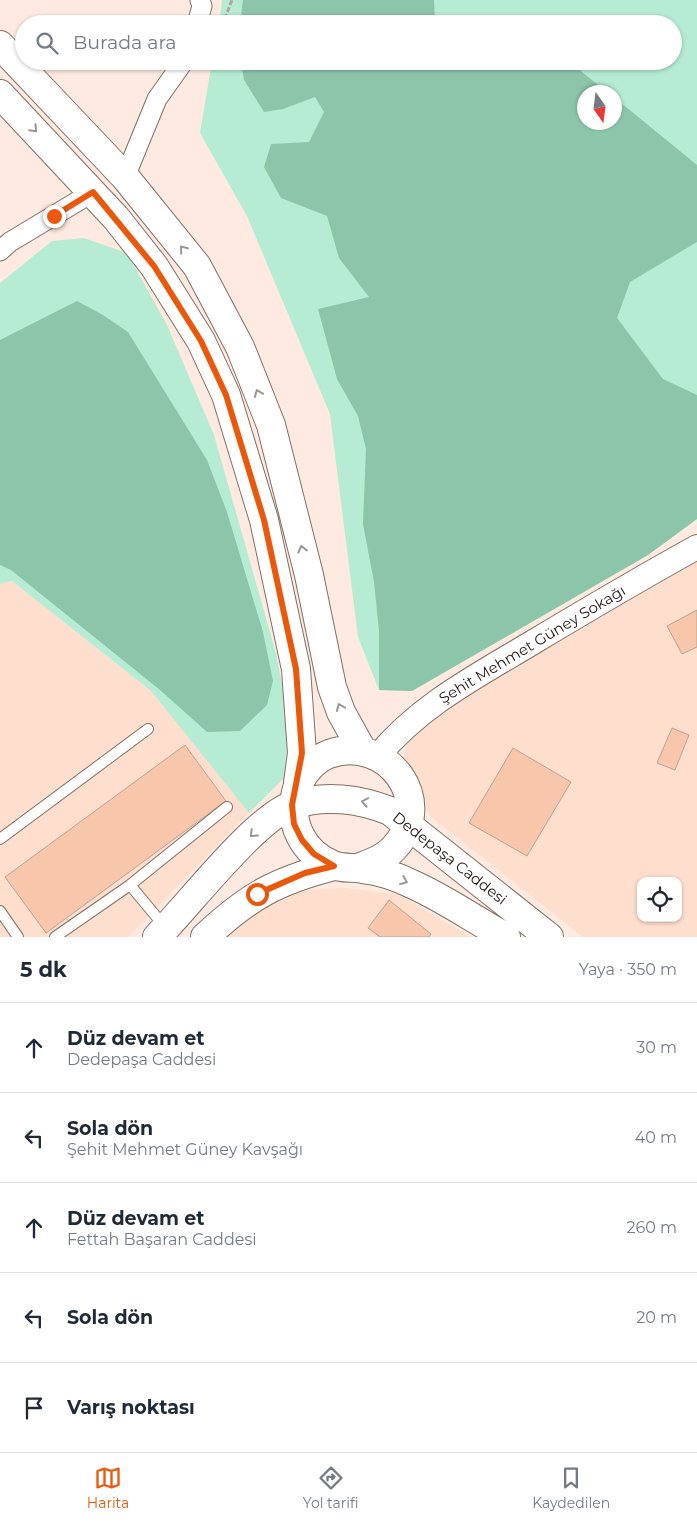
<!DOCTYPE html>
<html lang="tr">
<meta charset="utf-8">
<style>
:root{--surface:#fff;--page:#f2f2f3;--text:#1f2937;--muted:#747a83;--line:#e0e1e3;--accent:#ea580c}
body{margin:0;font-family:Montserrat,sans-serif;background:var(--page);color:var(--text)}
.controls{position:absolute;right:15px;bottom:15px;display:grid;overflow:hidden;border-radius:10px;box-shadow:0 1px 4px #0004}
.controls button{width:45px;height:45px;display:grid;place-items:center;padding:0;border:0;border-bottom:1px solid var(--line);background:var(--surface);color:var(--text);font:25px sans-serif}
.compass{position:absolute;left:577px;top:85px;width:45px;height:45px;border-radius:50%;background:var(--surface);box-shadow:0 1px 4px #0004;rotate:166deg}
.stop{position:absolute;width:15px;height:15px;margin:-11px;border:4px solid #ea580c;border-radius:50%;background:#fff}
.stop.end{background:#ea580c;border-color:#fff;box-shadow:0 1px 5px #0008}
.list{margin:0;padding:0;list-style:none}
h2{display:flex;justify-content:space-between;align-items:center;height:65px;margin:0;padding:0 20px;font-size:21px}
h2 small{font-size:16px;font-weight:400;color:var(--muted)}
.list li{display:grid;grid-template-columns:32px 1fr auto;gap:15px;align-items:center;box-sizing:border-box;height:90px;padding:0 20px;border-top:1px solid var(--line)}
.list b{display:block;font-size:19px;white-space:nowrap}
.list p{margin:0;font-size:16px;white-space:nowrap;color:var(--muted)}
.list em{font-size:16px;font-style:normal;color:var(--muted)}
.icon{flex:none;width:28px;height:28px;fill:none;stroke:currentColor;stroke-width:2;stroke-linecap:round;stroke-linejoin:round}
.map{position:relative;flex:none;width:697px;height:937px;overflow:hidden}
.search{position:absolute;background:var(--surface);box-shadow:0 1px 4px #0004;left:15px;right:15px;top:15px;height:55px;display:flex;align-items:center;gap:12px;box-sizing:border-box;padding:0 18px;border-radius:28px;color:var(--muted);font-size:19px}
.sheet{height:515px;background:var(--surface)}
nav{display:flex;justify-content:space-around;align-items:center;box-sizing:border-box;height:70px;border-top:1px solid var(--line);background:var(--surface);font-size:14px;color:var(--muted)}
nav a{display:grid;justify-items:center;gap:2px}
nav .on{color:var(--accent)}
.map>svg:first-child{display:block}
.built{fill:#fedecd;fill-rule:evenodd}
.green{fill:#b6ecd3;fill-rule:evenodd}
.forest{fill:#8dc5ab}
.building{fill:#f8c6aa;stroke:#baa397}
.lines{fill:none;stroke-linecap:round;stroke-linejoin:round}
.service-casing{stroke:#836e62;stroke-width:12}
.minor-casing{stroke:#836e62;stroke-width:21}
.tertiary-casing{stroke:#836e62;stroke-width:26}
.primary-casing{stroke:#836e62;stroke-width:30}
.path{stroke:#b3a39b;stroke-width:3;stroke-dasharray:5 2.5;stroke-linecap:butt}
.service{stroke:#fff;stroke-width:10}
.minor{stroke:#fff;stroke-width:19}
.tertiary{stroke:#fff;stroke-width:24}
.primary{stroke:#fff;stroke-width:28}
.oneway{stroke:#9a9694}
.route{stroke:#ea580c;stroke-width:6}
.labels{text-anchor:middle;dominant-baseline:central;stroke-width:5;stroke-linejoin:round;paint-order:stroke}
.street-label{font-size:15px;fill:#1e1511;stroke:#fff}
</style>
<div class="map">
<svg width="697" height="937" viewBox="0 0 697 937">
<rect width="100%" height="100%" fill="#feeae0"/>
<path class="built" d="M697,554V937H583L429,815L403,758L412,730L476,683ZM641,881H678V918H641Z
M12,581L151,691L249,813L128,937H0V584Z
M345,888L397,894L471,937H225L251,913L297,891Z"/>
<path class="green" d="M222,0H697V519L648,555L412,691L379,690L358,637L330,414L247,216L200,133L212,61H673V24H219ZM584,92H614V122H584Z
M84,238L127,253L167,325L214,435L276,653L289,722L284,778L249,813L151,691L12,581L0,584V283L52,241Z"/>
<path class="forest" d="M243,0H434L435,24H240Z
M241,61H572V64L607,92H584V122H614L615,98L697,165V242L630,282L617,318L663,379L697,395V519L648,555L412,691L379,690V631L374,582L363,524L366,449L358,416L337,379L318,309L369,297L339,258L327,216L281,198L264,167L271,144L309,142L324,112L315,97L283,109L264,112L244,80Z
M77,301L103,315L128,332L207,460L227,512L263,632L273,681L267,705L240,731L207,732L160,690L11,570L0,565V340Z"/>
<path class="building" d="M697,610V647L682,654L667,626Z
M672,728L689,735L675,770L657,763Z
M185,745L226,801L46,933L5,877Z
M513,748L571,782L527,856L469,823Z
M389,900L431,934L429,937H380L368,928Z"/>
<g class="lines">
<g class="service-casing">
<path id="service" d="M0,839L148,729
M130,885L227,807
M0,911L18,937
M55,937L130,885L165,927"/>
</g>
<g class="minor-casing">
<path id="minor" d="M197,24L202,6L200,0
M125,177L157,99L184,61
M0,251L10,242L93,192"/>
</g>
<g class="tertiary-casing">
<path id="tertiary" d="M378,756C419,706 475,677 530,644C585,611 641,578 697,547"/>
</g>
<g class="primary-casing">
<path id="primary" d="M0,45L125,177L197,266L240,347L271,425L309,575L332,687L341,712L362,750
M0,94L116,218L154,266L201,341L226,395L264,520L296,669L302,753L298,783
M358,868C371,863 384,859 394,848C437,802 388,734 329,754C313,760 300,776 296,792C288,823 303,853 333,865C342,869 354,867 363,869C381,871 398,877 414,885C445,899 475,920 506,937
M157,937C188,906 256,817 293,805C324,794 360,799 390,811L549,937
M205,937C249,896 276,881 334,866"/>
</g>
<path class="path" d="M219,24L225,18L232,0"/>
<use href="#service" class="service"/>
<use href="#minor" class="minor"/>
<use href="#tertiary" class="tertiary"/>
<use href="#primary" class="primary"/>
</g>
<defs><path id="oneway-chevron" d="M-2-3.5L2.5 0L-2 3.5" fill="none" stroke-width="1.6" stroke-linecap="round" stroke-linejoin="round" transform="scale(1.25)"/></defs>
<g class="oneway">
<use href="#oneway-chevron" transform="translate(34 129) rotate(47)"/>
<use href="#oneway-chevron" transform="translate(183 249) rotate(-129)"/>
<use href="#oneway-chevron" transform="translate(258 393) rotate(-112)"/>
<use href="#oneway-chevron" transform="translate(302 549) rotate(-104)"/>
<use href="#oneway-chevron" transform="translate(340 707) rotate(-112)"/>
<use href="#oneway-chevron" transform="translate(365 802) rotate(-169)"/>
<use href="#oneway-chevron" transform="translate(253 834) rotate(136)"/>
<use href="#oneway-chevron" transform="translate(404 881) rotate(22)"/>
</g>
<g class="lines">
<path class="route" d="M54,216L93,192L154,266L201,341L226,395L264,520L296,669L302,753L292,805L294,824L302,840L314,854L334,866L305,873L257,894"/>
</g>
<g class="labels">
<g class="street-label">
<text transform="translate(532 644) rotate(-31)">Şehit Mehmet Güney Sokağı</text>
<text transform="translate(450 858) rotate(38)">Dedepaşa Caddesi</text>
</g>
</g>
</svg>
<div class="controls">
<button><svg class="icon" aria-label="locate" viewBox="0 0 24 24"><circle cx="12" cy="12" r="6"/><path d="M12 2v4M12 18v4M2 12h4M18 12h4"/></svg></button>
</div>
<svg class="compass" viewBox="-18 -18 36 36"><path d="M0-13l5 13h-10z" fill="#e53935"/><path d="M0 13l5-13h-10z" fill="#747a83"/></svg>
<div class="stop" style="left:257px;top:894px"></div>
<div class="stop end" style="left:54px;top:216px"></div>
<div class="search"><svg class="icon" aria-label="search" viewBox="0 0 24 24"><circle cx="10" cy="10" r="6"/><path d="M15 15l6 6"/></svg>Burada ara</div>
</div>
<section class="sheet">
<h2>5 dk<small>Yaya · 350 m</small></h2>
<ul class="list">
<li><svg class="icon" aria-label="ahead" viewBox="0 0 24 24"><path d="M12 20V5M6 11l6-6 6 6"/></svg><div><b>Düz devam et</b><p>Dedepaşa Caddesi</p></div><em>30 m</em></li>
<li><svg class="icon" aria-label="left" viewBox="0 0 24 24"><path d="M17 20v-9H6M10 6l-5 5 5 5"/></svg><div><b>Sola dön</b><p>Şehit Mehmet Güney Kavşağı</p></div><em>40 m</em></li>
<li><svg class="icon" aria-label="ahead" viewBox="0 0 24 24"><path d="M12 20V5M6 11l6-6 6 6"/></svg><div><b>Düz devam et</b><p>Fettah Başaran Caddesi</p></div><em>260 m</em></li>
<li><svg class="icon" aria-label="left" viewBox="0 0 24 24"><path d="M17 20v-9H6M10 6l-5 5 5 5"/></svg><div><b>Sola dön</b></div><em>20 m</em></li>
<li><svg class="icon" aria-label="arrive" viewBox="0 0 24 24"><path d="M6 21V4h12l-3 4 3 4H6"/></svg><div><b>Varış noktası</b></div></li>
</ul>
</section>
<nav>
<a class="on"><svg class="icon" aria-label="map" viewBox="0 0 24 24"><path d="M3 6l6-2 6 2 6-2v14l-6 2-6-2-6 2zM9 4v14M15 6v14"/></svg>Harita</a>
<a><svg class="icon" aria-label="directions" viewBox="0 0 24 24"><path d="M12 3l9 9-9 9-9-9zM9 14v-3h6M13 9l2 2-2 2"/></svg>Yol tarifi</a>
<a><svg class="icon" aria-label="saved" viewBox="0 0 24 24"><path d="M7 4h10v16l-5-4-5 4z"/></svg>Kaydedilen</a>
</nav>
